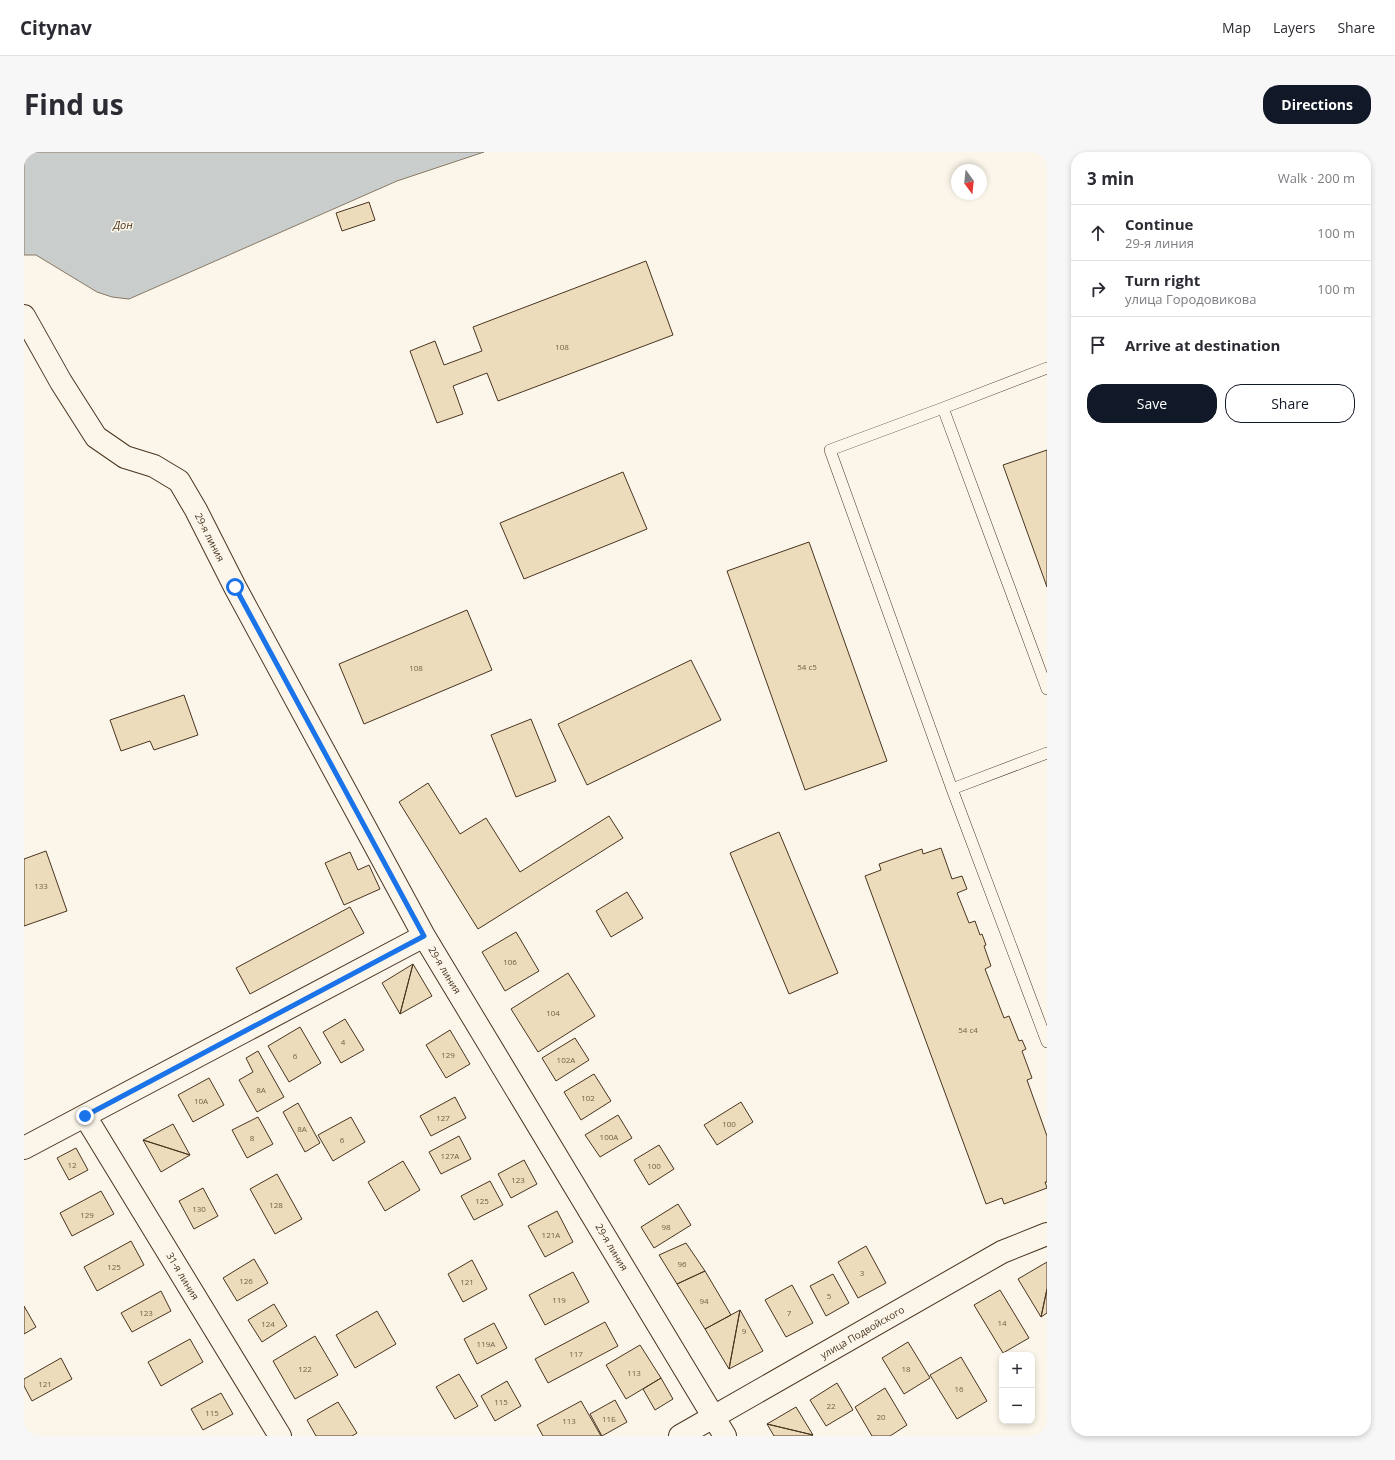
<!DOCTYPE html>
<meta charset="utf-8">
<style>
:root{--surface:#fff;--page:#f7f7f7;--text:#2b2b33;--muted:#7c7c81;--line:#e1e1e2;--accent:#111827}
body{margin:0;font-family:"Open Sans",sans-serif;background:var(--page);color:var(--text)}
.controls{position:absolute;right:12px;bottom:12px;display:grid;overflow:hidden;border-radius:8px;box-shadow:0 2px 6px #0003}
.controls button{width:36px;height:36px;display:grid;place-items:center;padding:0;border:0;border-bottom:1px solid var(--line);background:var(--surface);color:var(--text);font:20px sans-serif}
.compass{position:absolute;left:927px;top:12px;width:36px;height:36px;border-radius:50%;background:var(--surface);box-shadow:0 2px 6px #0003;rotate:165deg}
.stop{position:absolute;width:12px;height:12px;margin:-9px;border:3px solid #1a73e8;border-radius:50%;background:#fff}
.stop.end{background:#1a73e8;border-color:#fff;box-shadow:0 1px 4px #0008}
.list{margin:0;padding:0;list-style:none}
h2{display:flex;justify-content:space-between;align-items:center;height:52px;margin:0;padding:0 16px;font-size:17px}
h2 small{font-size:13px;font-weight:400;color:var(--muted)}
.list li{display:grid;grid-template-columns:26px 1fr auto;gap:12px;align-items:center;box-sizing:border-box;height:56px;padding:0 16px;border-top:1px solid var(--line)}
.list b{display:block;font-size:15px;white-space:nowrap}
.list p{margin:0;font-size:13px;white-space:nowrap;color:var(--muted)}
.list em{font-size:13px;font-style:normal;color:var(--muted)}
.actions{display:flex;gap:8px;padding:12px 16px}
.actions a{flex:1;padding:9px 0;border:1px solid var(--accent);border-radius:16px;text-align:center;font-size:14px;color:var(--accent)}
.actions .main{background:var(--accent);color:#fff}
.icon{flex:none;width:22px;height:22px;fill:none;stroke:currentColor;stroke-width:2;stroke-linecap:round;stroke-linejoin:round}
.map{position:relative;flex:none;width:1023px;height:1284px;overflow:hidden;border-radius:16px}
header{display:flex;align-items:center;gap:24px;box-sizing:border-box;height:56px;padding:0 20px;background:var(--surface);border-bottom:1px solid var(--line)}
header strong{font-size:19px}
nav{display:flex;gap:22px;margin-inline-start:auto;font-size:14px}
.intro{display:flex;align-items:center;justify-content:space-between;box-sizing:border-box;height:96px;padding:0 24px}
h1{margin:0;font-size:28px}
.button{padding:10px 18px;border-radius:16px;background:var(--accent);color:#fff;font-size:14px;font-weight:700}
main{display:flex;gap:24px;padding:0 24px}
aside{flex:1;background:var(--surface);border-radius:16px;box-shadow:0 2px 6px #0003}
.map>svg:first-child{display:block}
.water{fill:#c9cecd;stroke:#887966}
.building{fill:#ecdcbc;stroke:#4a3520}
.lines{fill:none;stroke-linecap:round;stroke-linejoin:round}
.lane-casing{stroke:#4a3520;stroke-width:12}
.street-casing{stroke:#4a3520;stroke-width:24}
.lane{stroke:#fbf6e9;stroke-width:11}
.street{stroke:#fbf6e9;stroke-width:22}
.route{stroke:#1a73e8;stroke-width:5}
.labels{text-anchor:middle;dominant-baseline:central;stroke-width:3;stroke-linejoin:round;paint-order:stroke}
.number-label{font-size:8px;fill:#725f47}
.street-label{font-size:10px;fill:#4a3520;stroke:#fbf6e9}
.water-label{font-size:11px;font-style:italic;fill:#4a3520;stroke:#fbf6e9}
</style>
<header>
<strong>Citynav</strong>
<nav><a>Map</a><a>Layers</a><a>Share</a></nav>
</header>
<div class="intro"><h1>Find us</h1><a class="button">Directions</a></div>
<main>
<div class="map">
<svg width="1023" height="1284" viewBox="0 0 1023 1284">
<rect width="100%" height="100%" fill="#fbf6e9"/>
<path class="water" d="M0,0H460L373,29L105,147L88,145L73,140L12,103H0Z"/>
<path class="building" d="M345,50L351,68L318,79L312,61Z
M622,109L649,183L474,249L463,221L429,234L439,262L413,271L386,199L411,189L420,213L458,199L449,175Z
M1023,298V435L979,313Z
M599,320L623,377L500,427L476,371Z
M785,390L863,609L781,638L703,419Z
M443,458L468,518L340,572L315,512Z
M667,508L697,568L563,633L534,572Z
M160,543L174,583L130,598L126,589L97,599L86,568Z
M507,567L532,629L492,645L467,583Z
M404,631L436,682L462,666L496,720L585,664L599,686L454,777L375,650Z
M755,680L814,821L765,842L706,701Z
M917,696L928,727L938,724L943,737L933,741L945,771L951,769L956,783L958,782L962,793L960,794L967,814L961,817L980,866L985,864L995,889L998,888L1002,897L998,899L1008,926L1003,928L1023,984V1030H1021L1023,1036L980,1052L978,1046L962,1052L841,724L857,718L855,712L898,697L899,702Z
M22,699L43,759L0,774V707Z
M326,700L334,718L345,713L356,737L320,753L301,711Z
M603,740L619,766L587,785L572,759Z
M326,755L340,781L226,842L212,816Z
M492,780L515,819L481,839L458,800Z
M389,812L408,844L376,862Z
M389,812L376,862L358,831Z
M544,821L571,864L514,900L487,857Z
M321,867L340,898L317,911L299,880Z
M276,875L297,911L265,930L244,894Z
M426,878L446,912L422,926L402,893Z
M551,886L565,908L532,929L518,906Z
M234,899L260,945L233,960L215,928L229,920L222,906Z
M570,922L587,949L557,968L540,940Z
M185,926L200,953L169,970L154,943Z
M431,945L442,966L407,984L396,964Z
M717,950L729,970L693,993L680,973Z
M274,951L296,991L281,1000L259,960Z
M594,963L608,986L576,1005L561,983Z
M234,965L249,992L223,1006L208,978Z
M327,965L341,990L309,1009L294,983Z
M149,972L166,1003L119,988Z
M435,984L447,1007L417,1022L405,1000Z
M119,988L166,1003L137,1020Z
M635,993L650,1017L625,1033L610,1008Z
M52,996L64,1018L45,1028L33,1006Z
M500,1008L513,1032L487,1046L474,1022Z
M379,1009L396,1038L361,1059L344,1030Z
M253,1022L278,1067L251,1082L226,1037Z
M466,1029L479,1053L450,1068L437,1044Z
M179,1036L194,1064L170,1077L155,1049Z
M77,1039L90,1062L48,1084L36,1061Z
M654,1052L667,1073L630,1096L617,1075Z
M533,1059L549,1090L521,1105L504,1074Z
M107,1089L120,1113L73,1139L60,1115Z
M662,1091L681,1119L653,1132L635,1103Z
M842,1094L862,1131L834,1146L814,1110Z
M230,1107L244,1131L213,1149L199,1126Z
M448,1108L463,1137L439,1150L424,1122Z
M1023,1110V1137L1017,1165L994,1127Z
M681,1119L707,1163L681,1177L653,1132Z
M549,1120L565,1150L521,1173L505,1143Z
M809,1122L825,1151L802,1164L786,1134Z
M768,1133L789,1171L762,1185L741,1148Z
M1023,1137V1161L1017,1165Z
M976,1138L1005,1186L979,1201L950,1153Z
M137,1139L147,1159L108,1180L97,1161Z
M250,1152L263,1174L238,1190L224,1168Z
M0,1154L12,1175L0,1182Z
M716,1158L739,1199L705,1217Z
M716,1158L705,1217L681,1177Z
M353,1159L372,1192L331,1216L312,1183Z
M581,1170L594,1194L524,1231L511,1207Z
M470,1171L483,1196L453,1212L440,1187Z
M291,1184L314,1223L271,1247L249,1209Z
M166,1187L179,1210L137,1234L124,1210Z
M884,1190L906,1226L880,1242L858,1206Z
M616,1193L637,1226L602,1247L582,1213Z
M937,1205L963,1249L933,1267L906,1223Z
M37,1206L48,1227L8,1249L0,1234V1227Z
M435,1222L454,1254L431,1267L412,1235Z
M637,1226L649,1247L631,1258L619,1237Z
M483,1229L497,1254L471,1269L457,1244Z
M813,1231L829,1258L802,1274L786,1248Z
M861,1236L883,1273L866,1284H848L831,1255Z
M197,1241L209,1262L179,1278L167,1257Z
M591,1248L603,1270L578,1284L566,1262Z
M557,1249L577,1284H519L513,1273Z
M314,1250L333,1281L328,1284H292L283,1268Z
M772,1255L789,1283L743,1272Z
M743,1272L789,1283L787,1284H750Z"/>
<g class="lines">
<g class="lane-casing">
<path id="lane" d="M919,256L1023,216
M1023,537L919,256L806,298L928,637L1023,890
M928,637L1023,601"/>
</g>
<g class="street-casing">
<path id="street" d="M0,164L37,230L72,285L101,305L130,314L155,329L172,358L211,435L400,784L701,1284
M61,964L256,1284
M0,996L400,784
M656,1284L978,1100L1023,1082"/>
</g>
<use href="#lane" class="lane"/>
<use href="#street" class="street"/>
</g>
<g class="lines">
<path class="route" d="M61,964L400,784L211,435"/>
</g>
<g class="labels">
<g class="number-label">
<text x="538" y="194">108</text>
<text x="783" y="514">54 с5</text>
<text x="392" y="515">108</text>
<text x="17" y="733">133</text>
<text x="486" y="809">106</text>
<text x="529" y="860">104</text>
<text x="944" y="877">54 с4</text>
<text x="319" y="889">4</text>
<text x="424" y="902">129</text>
<text x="271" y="903">6</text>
<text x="542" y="907">102А</text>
<text x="237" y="937">8А</text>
<text x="564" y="945">102</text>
<text x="177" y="948">10А</text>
<text x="419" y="965">127</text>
<text x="705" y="971">100</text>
<text x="278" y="976">8А</text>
<text x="585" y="984">100А</text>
<text x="228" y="985">8</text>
<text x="318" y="987">6</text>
<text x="426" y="1003">127А</text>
<text x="48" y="1012">12</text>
<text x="630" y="1013">100</text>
<text x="494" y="1027">123</text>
<text x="458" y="1048">125</text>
<text x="252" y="1052">128</text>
<text x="175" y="1056">130</text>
<text x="63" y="1062">129</text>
<text x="642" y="1074">98</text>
<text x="527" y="1082">121А</text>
<text x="658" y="1111">96</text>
<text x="90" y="1114">125</text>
<text x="838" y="1120">3</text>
<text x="222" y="1128">126</text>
<text x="443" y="1129">121</text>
<text x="805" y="1143">5</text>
<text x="535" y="1147">119</text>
<text x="680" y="1148">94</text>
<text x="122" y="1160">123</text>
<text x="765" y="1160">7</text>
<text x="978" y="1170">14</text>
<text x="244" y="1171">124</text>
<text x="720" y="1178">9</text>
<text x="462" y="1191">119А</text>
<text x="552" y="1201">117</text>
<text x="281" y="1216">122</text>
<text x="882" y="1216">18</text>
<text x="610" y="1220">113</text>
<text x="21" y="1231">121</text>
<text x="935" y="1236">16</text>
<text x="477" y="1249">115</text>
<text x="807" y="1253">22</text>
<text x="188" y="1260">115</text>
<text x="857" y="1264">20</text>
<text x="585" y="1266">11Б</text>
<text x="545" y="1268">113</text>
</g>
<g class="street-label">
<text transform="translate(186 385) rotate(63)">29-я линия</text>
<text transform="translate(421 818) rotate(59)">29-я линия</text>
<text transform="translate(588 1095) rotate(59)">29-я линия</text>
<text transform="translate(159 1124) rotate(59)">31-я линия</text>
<text transform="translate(838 1180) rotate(-30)">улица Подвойского</text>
</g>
<g class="water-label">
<text x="99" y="72">Дон</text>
</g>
</g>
</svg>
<div class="controls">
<button>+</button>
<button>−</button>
</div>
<svg class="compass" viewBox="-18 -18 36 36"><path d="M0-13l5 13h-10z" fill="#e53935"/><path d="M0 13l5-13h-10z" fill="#7c7c81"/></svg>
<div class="stop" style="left:211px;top:435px"></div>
<div class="stop end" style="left:61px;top:964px"></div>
</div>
<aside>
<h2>3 min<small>Walk · 200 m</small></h2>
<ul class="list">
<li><svg class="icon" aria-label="ahead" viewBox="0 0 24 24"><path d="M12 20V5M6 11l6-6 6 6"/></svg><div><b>Continue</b><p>29-я линия</p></div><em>100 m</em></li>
<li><svg class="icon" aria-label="right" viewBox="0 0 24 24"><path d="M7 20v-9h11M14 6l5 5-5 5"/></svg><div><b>Turn right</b><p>улица Городовикова</p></div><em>100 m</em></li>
<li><svg class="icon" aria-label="arrive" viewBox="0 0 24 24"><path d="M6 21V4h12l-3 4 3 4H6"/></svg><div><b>Arrive at destination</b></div></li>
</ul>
<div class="actions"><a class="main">Save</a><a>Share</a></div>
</aside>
</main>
